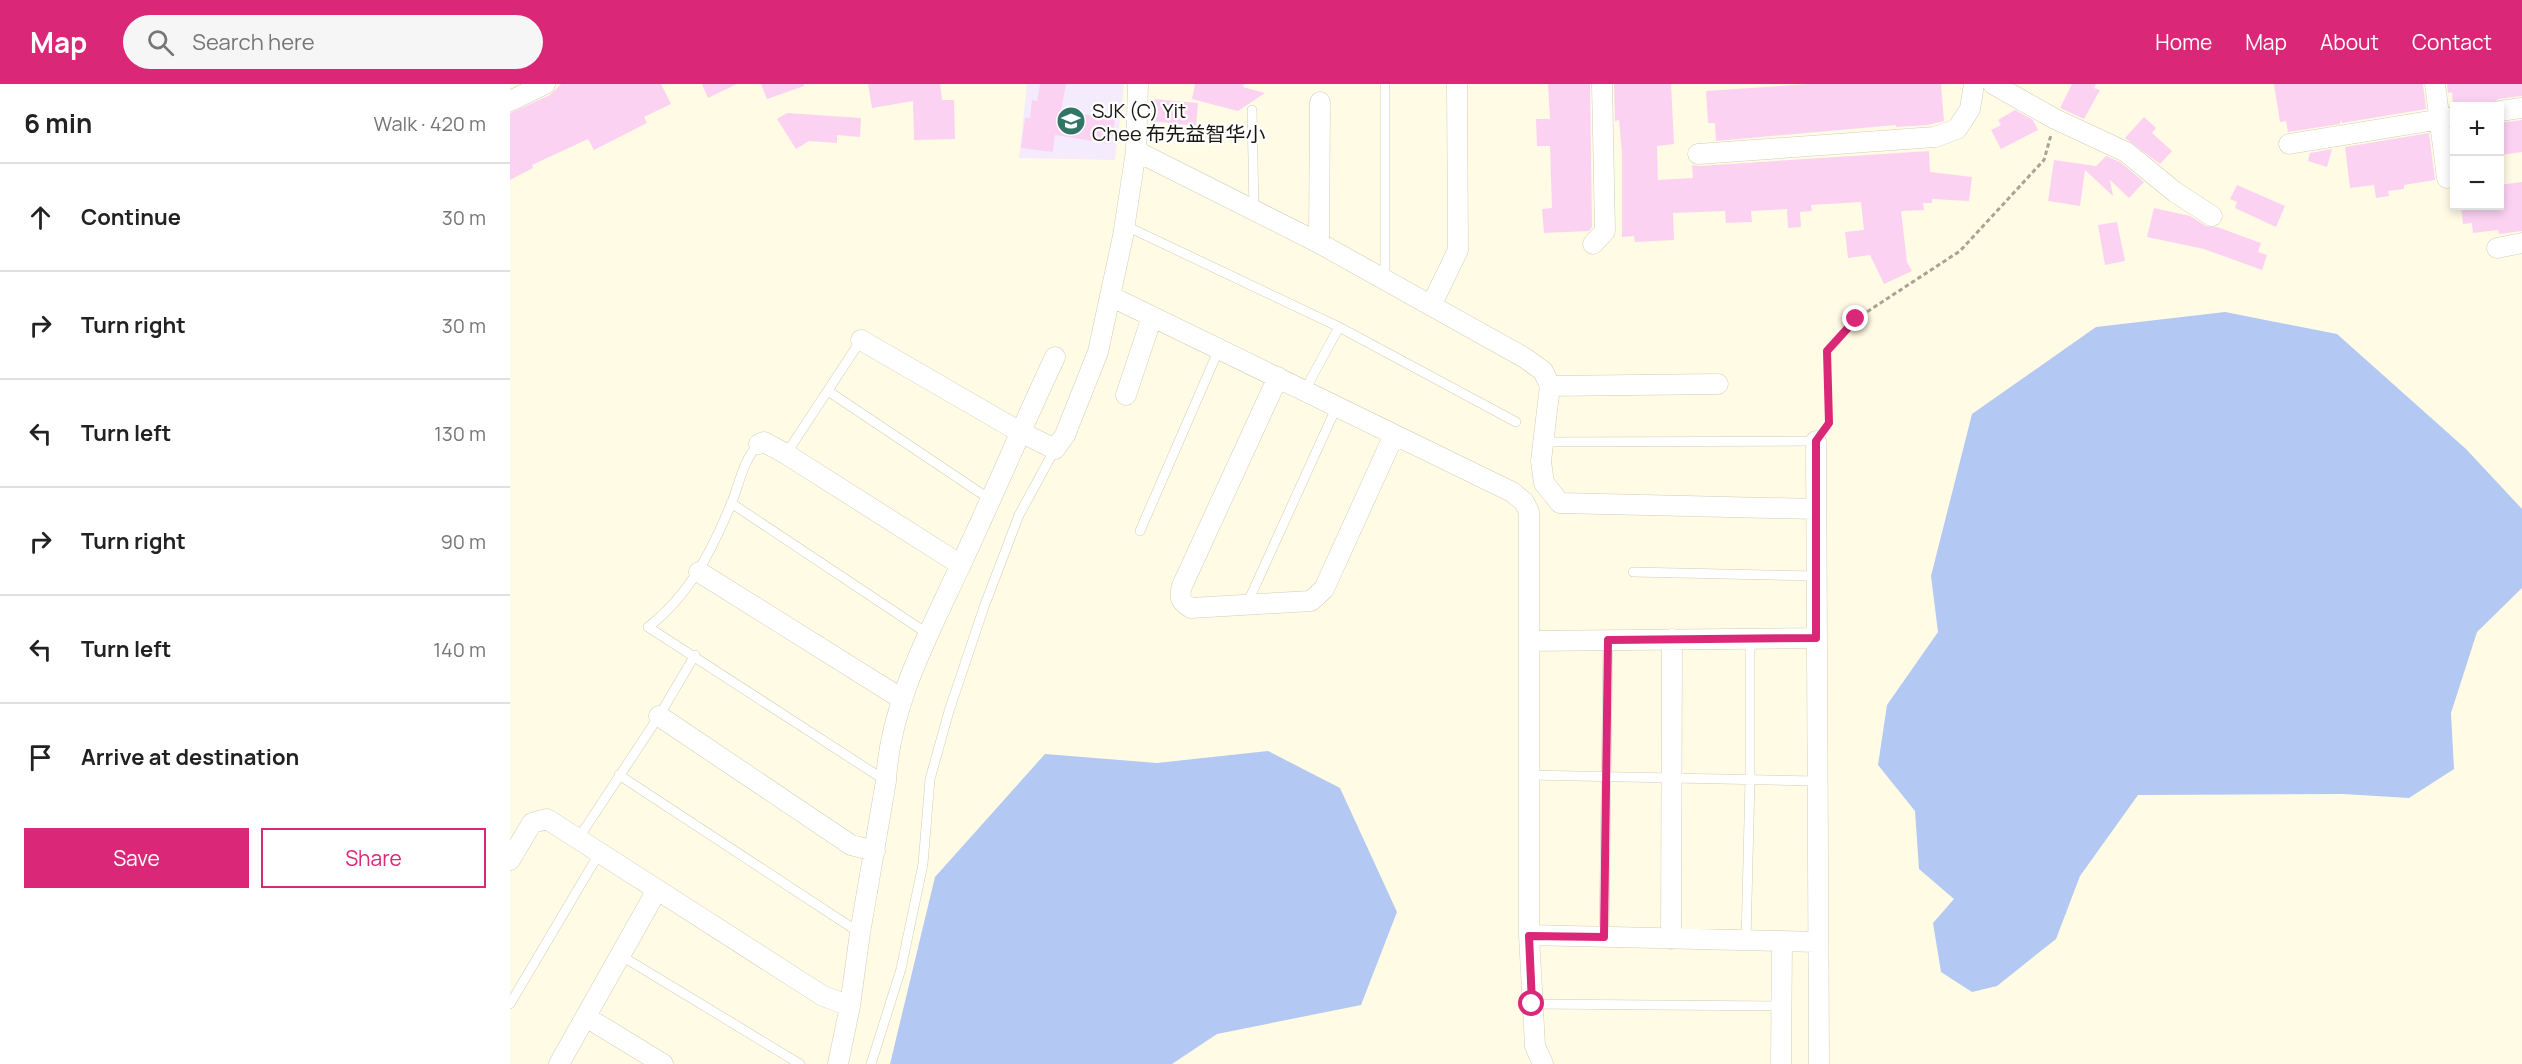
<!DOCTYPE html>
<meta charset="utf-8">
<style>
:root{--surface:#fff;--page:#f6f6f6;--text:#222;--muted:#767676;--line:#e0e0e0;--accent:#db2777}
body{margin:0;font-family:Manrope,"Noto Sans SC",sans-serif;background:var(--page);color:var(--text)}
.controls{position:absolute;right:18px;top:18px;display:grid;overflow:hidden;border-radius:0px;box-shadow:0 3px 9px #0003}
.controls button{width:54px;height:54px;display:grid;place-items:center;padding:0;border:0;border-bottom:2px solid var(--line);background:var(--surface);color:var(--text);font:30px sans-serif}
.stop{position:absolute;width:18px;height:18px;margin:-14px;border:4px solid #db2777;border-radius:50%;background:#fff}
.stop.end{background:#db2777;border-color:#fff;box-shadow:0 2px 6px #0008}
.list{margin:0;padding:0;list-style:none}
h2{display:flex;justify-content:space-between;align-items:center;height:78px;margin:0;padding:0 24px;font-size:26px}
h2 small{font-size:20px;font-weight:400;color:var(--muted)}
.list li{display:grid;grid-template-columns:39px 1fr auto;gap:18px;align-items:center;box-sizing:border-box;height:108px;padding:0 24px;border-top:2px solid var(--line)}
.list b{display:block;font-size:22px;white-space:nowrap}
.list em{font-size:20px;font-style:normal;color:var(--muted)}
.actions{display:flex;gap:12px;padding:18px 24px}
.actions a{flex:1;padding:14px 0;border:2px solid var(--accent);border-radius:0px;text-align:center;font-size:21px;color:var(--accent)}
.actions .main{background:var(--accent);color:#fff}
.icon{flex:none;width:33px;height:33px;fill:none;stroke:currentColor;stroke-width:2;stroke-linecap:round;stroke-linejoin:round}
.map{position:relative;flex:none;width:2012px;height:980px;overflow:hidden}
header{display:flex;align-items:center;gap:36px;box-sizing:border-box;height:84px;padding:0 30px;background:var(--accent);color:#fff}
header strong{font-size:28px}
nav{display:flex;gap:33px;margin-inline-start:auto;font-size:21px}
.search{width:420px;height:54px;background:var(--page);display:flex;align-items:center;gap:15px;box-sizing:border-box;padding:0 21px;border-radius:33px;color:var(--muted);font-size:22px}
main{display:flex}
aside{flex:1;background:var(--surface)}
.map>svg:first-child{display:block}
.education{fill:#f4ecfd}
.water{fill:#b3c8f2}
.building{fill:#fcd2f3}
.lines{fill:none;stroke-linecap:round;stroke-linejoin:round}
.service-casing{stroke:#d1cdb8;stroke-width:10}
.minor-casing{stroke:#d1cdb8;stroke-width:21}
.path{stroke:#a7a493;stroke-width:3;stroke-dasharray:4.5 3;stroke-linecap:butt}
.service{stroke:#fff;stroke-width:9}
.minor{stroke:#fff;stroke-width:20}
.route{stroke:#db2777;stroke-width:8}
.labels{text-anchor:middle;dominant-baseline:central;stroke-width:4.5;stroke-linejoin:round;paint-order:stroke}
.poi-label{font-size:20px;fill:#18160f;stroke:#fff;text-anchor:start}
</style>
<header>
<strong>Map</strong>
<div class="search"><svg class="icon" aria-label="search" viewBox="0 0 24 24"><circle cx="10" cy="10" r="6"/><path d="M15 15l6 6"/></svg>Search here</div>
<nav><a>Home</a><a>Map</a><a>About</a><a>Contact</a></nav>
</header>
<main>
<aside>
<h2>6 min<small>Walk · 420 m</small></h2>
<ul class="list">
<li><svg class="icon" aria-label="ahead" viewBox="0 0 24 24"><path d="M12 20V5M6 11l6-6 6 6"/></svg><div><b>Continue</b></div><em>30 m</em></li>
<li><svg class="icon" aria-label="right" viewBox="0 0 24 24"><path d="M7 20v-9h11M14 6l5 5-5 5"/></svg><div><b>Turn right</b></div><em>30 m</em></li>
<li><svg class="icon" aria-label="left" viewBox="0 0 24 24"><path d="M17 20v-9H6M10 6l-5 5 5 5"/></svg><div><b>Turn left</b></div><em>130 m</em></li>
<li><svg class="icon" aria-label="right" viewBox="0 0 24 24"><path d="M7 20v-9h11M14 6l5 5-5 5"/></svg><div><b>Turn right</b></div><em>90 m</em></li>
<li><svg class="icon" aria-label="left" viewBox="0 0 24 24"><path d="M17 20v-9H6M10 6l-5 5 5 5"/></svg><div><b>Turn left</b></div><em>140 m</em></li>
<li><svg class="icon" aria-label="arrive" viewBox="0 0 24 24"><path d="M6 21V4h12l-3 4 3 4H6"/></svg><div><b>Arrive at destination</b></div></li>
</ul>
<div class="actions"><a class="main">Save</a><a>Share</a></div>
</aside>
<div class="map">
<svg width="2012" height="980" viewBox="0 0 2012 980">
<rect width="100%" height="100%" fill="#fffbe5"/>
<path class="education" d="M517,0H614L605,76L509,74Z"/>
<path class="water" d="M1715,228L1827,250L1956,365L2012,425V504L1967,548L1941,629L1944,685L1899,714L1833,710L1628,711L1570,792L1546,855L1487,902L1462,908L1431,888L1423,839L1444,815L1409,785L1405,727L1368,681L1377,621L1428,548L1421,492L1462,330L1586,243Z
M758,667L830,704L887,828L851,921L707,950L662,980H380L425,793L535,670L647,679Z"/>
<path class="building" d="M51,0H151L161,20L134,33L137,39L84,66L78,55L22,81L23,84L0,96V29L40,11Z
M192,0H227L198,14Z
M251,0H294V2L257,15Z
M358,0H430L432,16H444L445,55L404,56L403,17L362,24Z
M530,0H556L551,27L605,35L601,60L545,51L543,68L511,64L515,34H520L522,16L527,17Z
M685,0H734L733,3L755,9L728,27L682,15Z
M1038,0H1080L1082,143L1079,147L1034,149L1032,125L1042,124L1040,62H1027L1026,35H1040Z
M1104,0H1161L1164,60L1147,62L1148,96L1183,94L1182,81L1189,82L1419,67L1420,88L1462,93L1459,117L1422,115V119H1413L1414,126L1391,127L1397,178L1402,187L1374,200L1360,171L1338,174L1335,148L1354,146L1351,118L1301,121L1302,127L1290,128L1291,143L1278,144L1277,125L1241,127L1242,138L1216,139L1215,127L1163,129L1164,156L1125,158L1124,152L1112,153V70L1109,36L1105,37Z
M1299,0H1431L1434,37L1418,41L1386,43V41L1206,57L1205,39H1198L1196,7Z
M1562,0H1586L1584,4L1590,6L1574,35L1550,24Z
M1764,0H1913L1916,25L1832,39L1831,35L1830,40L1778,48L1776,37L1770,38Z
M1937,0H2012V12L1988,15L1979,22H1949L1943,21L1942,8L1938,9Z
M642,15L688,19L686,42L640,37Z
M1505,26L1523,36L1528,46L1491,65L1481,46L1491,41L1488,36Z
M277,29L351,34L350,53L327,51V59L299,57L286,65L267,35Z
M1634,33L1646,44L1642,49L1662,67L1650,80L1615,54Z
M2012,36V68L1989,71V39Z
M1919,49L1925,96L1894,101V105L1878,107L1879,112L1866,114L1864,101L1840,104L1835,63Z
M1822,65L1817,83L1798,77L1800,69Z
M1596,72L1610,78L1634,98L1619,114L1600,96L1603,112L1575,86L1570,122L1538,117L1544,76L1586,82Z
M2012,98V147L1989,150L1988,146L1963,149L1962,139L1953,140L1951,122H1989V101Z
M1727,101L1775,122L1766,143L1725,124L1727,118L1720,115Z
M1644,124L1680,132L1696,142L1707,143L1751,159L1748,168L1757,171L1752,186L1694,165L1637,153Z
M1607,138L1615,177L1595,181L1588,141Z"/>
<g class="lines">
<g class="service-casing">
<path id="service" d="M875,0V196
M742,26L744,127
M614,141L829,243L1006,338
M795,306L829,243
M318,307L481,416
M1034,358L1306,357
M249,360C234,374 229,400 222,418C202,466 180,511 138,543L376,697
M276,370L351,256
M221,419L418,550
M630,447L709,265
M1123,488L1306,492
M737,520L827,322
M109,691L350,849
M1019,691L1307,697
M68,755L149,632L185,571
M1094,853L1098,556
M1236,857L1240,695V555
M110,871L290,980
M0,920L90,768
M1022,920L1271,922
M361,980L391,885L413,780L420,695L439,627L474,523L509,431L545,365"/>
</g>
<g class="minor-casing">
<path id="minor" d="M1483,0L1545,35L1616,68L1665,108L1702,132
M1925,0L1937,94
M0,17L35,0
M1990,27L2012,24
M1779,60L1944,33
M626,67L809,159L1015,274L1033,287L1040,302L1031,377L1034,399L1050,419L1306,425
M1188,70L1425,53L1447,45L1460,25L1464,0
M809,159L810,18
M1083,160L1095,147L1092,0
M1987,164L2012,159
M600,212L1002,408L1014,418L1019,428V851L1025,962L1033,980
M921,222L948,166L947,0
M351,256L510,348L545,365L555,351L588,268L613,152L626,67L628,0
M768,293L672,502C669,513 670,518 681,524L801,517L814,505L884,351
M1040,302L1208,300
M616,311L642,233
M1306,357L1309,980
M249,360L254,358L276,370L451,481
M189,488L392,615
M1019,557L1306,554
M149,632L341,761L365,767
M0,776L22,739L37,735L313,912L340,922
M1019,851L1308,858
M1161,855L1162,555
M76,933L153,980
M49,980L147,806
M328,980L340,922L350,849L376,697C380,619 420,548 452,478C484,410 513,341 545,273
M1271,980L1272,857"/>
</g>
<path class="path" d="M1315,344L1319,339L1317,267L1346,235L1450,167L1534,76L1541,51"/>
<use href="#service" class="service"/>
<use href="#minor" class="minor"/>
</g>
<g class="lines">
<path class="route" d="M1022,920L1019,852L1094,853L1098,556L1306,554V357L1319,339L1317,267L1346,235"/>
</g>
<defs>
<g id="school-disc" transform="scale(1.5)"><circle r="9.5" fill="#327567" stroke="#fff"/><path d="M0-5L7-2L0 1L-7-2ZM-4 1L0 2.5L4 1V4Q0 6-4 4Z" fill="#fff"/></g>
</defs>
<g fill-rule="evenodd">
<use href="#school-disc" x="561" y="37"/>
</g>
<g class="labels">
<g class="poi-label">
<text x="582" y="26">SJK (C) Yit<tspan x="582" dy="23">Chee 布先益智华小</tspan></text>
</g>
</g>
</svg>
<div class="controls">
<button>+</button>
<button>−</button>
</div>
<div class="stop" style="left:1022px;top:920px"></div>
<div class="stop end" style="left:1346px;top:235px"></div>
</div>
</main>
